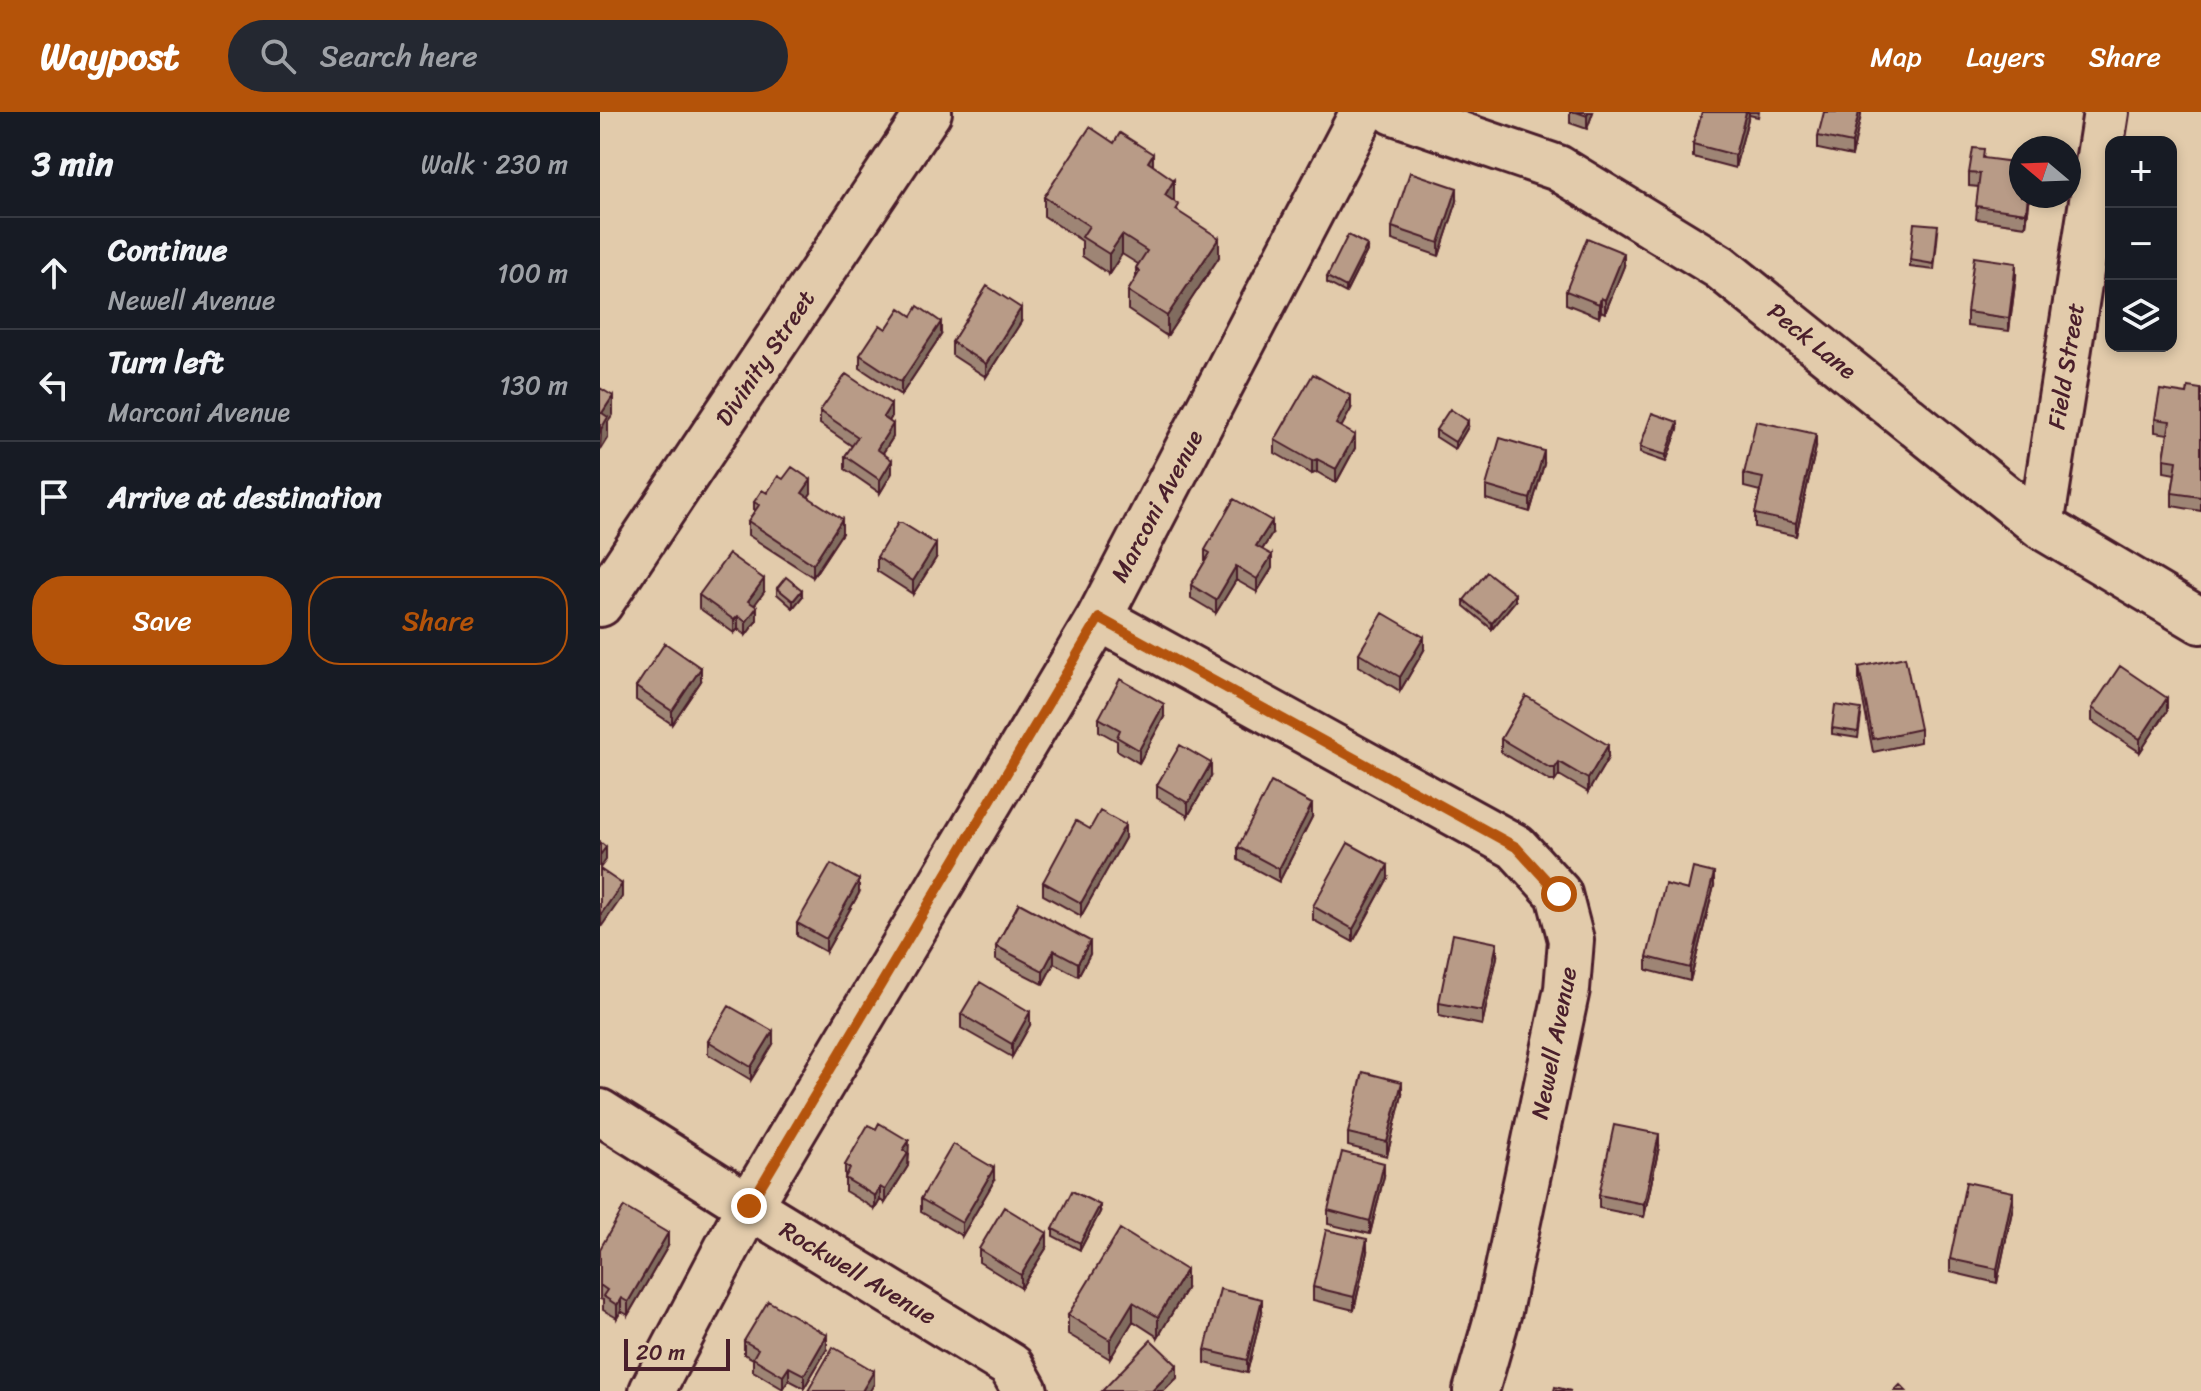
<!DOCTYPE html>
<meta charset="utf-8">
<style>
:root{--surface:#171b24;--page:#242831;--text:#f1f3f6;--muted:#9ea1a6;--line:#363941;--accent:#b45309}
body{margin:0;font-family:Sriracha,sans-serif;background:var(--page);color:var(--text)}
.controls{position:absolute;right:24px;top:24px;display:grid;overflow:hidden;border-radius:16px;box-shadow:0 4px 12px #0003}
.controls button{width:72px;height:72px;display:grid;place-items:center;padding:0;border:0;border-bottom:2px solid var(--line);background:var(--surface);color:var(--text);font:40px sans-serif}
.compass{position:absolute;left:1409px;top:24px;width:72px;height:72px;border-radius:50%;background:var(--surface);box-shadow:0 4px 12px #0003;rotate:289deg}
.scale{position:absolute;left:24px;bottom:20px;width:106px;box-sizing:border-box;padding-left:8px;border:4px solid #4a1f2b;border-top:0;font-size:22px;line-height:28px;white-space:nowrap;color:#4a1f2b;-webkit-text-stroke:6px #e2cbab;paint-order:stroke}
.stop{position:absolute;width:24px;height:24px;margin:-18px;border:6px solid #b45309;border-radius:50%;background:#fff}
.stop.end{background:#b45309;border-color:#fff;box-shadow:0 2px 8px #0008}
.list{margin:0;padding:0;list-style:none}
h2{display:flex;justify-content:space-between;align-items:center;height:104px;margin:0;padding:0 32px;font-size:34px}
h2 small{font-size:26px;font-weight:400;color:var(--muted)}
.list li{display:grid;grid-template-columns:52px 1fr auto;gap:24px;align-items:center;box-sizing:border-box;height:112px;padding:0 32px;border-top:2px solid var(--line)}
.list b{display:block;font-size:30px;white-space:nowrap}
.list p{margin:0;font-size:26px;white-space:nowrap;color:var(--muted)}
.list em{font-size:26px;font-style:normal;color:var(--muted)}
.actions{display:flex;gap:16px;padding:24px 32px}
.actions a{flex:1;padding:18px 0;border:2px solid var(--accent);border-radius:32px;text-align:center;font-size:28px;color:var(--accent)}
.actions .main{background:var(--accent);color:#fff}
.icon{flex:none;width:44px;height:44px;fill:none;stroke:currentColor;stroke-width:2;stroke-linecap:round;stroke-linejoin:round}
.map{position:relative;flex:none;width:1601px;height:1279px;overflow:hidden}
header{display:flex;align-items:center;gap:48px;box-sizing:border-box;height:112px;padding:0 40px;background:var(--accent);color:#fff}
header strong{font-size:38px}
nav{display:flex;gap:44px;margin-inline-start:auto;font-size:28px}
.search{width:560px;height:72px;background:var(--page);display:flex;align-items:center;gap:20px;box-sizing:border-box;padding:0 28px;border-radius:44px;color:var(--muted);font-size:30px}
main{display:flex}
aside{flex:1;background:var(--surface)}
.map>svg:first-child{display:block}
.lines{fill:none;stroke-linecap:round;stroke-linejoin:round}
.minor-casing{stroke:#4a1f2b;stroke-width:50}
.minor{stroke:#e2cbab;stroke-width:44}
.wall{fill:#9e8574;stroke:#4a1f2b;stroke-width:2}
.shaded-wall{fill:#816c5e;stroke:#4a1f2b;stroke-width:2}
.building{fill:#b89b87;stroke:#4a1f2b;stroke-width:2}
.route{stroke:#b45309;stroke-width:10}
.labels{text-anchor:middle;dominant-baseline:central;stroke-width:6;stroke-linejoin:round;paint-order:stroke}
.street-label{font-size:24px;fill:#4a1f2b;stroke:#e2cbab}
</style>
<header>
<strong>Waypost</strong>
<div class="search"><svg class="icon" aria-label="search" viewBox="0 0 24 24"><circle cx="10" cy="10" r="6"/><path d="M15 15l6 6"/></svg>Search here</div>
<nav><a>Map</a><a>Layers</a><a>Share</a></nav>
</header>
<main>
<aside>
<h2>3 min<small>Walk · 230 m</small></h2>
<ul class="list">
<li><svg class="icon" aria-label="ahead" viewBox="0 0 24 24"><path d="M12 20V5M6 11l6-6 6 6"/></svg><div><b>Continue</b><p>Newell Avenue</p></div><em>100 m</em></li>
<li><svg class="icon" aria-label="left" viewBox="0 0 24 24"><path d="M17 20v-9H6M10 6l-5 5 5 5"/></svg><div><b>Turn left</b><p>Marconi Avenue</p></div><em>130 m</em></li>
<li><svg class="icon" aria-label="arrive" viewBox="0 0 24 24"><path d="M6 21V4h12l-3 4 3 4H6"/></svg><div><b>Arrive at destination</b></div></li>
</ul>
<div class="actions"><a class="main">Save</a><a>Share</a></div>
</aside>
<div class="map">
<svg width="1601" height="1279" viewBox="0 0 1601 1279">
<rect width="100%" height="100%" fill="#e2cbab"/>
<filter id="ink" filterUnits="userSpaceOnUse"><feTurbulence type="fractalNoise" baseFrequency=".0125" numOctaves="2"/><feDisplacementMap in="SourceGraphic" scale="16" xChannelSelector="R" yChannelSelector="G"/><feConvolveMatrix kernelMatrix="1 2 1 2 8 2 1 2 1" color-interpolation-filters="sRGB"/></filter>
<g filter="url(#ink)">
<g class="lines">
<g class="minor-casing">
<path id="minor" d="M794,0L958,56L1120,155L1441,414L1601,509
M1441,414L1506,0
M0,492L329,0
M499,506L916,735L959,782L971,828L967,877L899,1199L876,1279
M0,1000L149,1094L411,1254L425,1279
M52,1279L149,1094L499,506L763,0"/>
</g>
<use href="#minor" class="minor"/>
</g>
<path class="wall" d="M970,0H993L987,17L970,11Z
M1102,0H1159L1158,5L1149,3L1135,56L1093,45V32Z
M1261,0L1252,44L1218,37V24Z
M1384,46L1421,84H1430L1426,114L1376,107L1379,75L1369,74V61Z
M553,54L574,88L573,89L579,101L619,145L567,224L528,198V179L536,167V156L538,152L522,142L509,162L482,144V129L444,104V85Z
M857,89L839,144L792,128V115Z
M1338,120L1334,158L1310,155V148Z
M767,139L746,181L727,171V165Z
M1024,154L1005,201L1001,199L999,205L966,192V179Z
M1416,164L1409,219L1367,214V200Z
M421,210L386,265L352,243V230Z
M341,223L301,283L260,256V243Z
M1601,277V399L1572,394V381L1575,362L1564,360V347L1568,322L1555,320V307L1587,282Z
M751,297L741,315L755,336L736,371L717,360L712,362L675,341V328Z
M220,299L291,306L289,309L293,325L283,341L292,361L280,381L245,357V344L252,334L220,312Z
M868,315L855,337L836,325V318Z
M1078,317L1066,350L1040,341V335Z
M1216,335L1196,424L1155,415V402L1160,379L1144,375V362Z
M944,352L930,400L886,387V374Z
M183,367L211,381L208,385L242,421L213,465L148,423V409L154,400V390Z
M672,422L662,438L672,456L657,480L636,468L616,501L591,486V473L605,450V438Z
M277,445L336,446L313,482L277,459Z
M177,476L202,485L193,496L177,482Z
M164,480L154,493L157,508L146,523L138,517L134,521L99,496V483Z
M864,488L915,489L892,517L864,494Z
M824,538L800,579L759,554V541Z
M1259,555L1320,617V630L1273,640L1259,568Z
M101,569L72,612L36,588V575Z
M1492,596L1567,599L1540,640L1492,609Z
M1261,604L1258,626L1232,622V616Z
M564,605L539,651L517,638V629L499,619V606Z
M901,627L1008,646L988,680L959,663L955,669H950L901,640Z
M611,664L588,704L557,686V673Z
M712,705L679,770L638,748V735Z
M490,717L525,726L481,804L443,783V770Z
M788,766L753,830L713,808V794Z
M1114,774L1090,869L1047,858V845L1088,778Z
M259,781L226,840L197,824V811Z
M419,791L490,842L478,864L454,851L443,872L396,848V834Z
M897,845L882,913L839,904V891Z
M361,902L430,913L412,945L361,916Z
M108,929L173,932L151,968L108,942Z
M802,983L787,1044L748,1034V1021Z
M1059,1035L1044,1105L999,1096V1083Z
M309,1042L308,1054L285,1091L280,1088L275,1097L245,1079V1053Z
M784,1064L770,1122L728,1112V1098Z
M394,1069L362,1124L321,1100V1087Z
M1413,1094L1397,1171L1350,1160V1147Z
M500,1100L480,1138L453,1124V1117Z
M68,1134L28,1203L21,1199L17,1206L3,1198V1188L0,1187V1137Z
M447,1135L421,1176L379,1150V1137Z
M767,1140L754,1198L713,1188V1175Z
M586,1177L558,1225L533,1209L510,1247L468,1222V1203Z
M662,1200L647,1261L605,1251V1238Z
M144,1229L227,1237L204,1276L189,1268L183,1277L153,1259V1247L144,1242Z"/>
<path class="shaded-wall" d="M988,0H993L987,17V4Z
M1146,0H1149V3L1135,56V43Z
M1259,0H1261V4L1252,44V31Z
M553,42V61L548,50Z
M574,68V88L565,102V83Z
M857,76V89L839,144V131Z
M1428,84H1430L1426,114V101Z
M522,123V142L509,162V142Z
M619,126V145L567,224V204Z
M767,133V139L746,181V175Z
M1024,141V154L1005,201V188Z
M1416,151V164L1409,219V206Z
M1001,186V199L999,205V192Z
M421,196V210L386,265V252Z
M341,210V223L301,283V270Z
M13,284V303L8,310V325L0,338L2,301Z
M751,284V297L736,325V312Z
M291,292V306L283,318V305Z
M868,309V315L855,337V330Z
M1078,310V317L1066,350V343Z
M293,312V325L277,350V337Z
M1216,322V335L1196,424V411Z
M755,323V336L736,371V357Z
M944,339V352L930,400V387Z
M717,347V360L712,362V349Z
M292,348V361L280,381V368Z
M211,368V381L202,394V381Z
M242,407V421L213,465V452Z
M672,409V422L656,447V434Z
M336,432V446L313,482V469Z
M672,443V456L657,480V467Z
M636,454V468L616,501V488Z
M164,467V480L148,502V489Z
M202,478V485L193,496V489Z
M915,482V489L892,517V511Z
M157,495V508L146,523V510Z
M138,504V517L134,521V508Z
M824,525V538L800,579V565Z
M101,556V569L72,612V599Z
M1567,586V599L1540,640V627Z
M564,592V605L539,651V638Z
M1008,633V646L988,680V667Z
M959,650V663L955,669V656Z
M611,651V664L588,704V691Z
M712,692V705L679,770V757Z
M525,713V726L481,804V791Z
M6,735V748L0,756V743Z
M788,753V766L753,830V817Z
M1114,761V774L1090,869V856Z
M259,768V781L226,840V827Z
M22,772V785L1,815V802Z
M490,829V842L478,864V851Z
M897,831V845L882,913V899Z
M454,838V851L443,872V859Z
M430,900V913L412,945V932Z
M173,919V932L151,968V955Z
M802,970V983L787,1044V1030Z
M1059,1022V1035L1044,1105V1092Z
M309,1029L308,1054L285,1091V1078L303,1038Z
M784,1051V1064L770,1122V1109Z
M394,1056V1069L362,1124V1111Z
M280,1075V1088L275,1097V1084Z
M1413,1080V1094L1397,1171V1157Z
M500,1093V1100L480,1138V1131Z
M68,1121V1134L28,1203V1190Z
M447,1121V1135L421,1176V1163Z
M767,1127V1140L754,1198V1185Z
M586,1158V1177L558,1225V1205Z
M21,1186V1199L17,1206V1193Z
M662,1187V1200L647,1261V1248Z
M533,1190V1209L510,1247V1228Z
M227,1223V1237L204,1276V1263Z
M577,1253V1266L564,1279H552Z
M189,1255V1268L183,1277V1264Z
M274,1259V1272L270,1279H262Z"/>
<path class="building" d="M976,0H988L987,4Z
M1102,0H1146L1135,43L1093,32Z
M1224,0H1259L1252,31L1218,24Z
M490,15L514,31L520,21L553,42L548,50L574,68L565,83L579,93L576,98L619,126L567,204L528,179L540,159L536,156L547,139L522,123L509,142L482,125L489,114L444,85Z
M1373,36L1384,37L1383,46L1421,51V84H1428L1426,101L1376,94L1380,62L1369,61Z
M810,60L857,76L839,131L792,115Z
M1314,111L1338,113L1334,152L1310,148Z
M748,123L767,133L746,175L727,165Z
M987,126L1024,141L1005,188L1001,186L999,192L966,179Z
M1374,145L1416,151L1409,206L1367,200Z
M387,174L421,196L386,252L352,230Z
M318,194L341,210L301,270L260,243L280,213L286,217L300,196L312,204Z
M246,262L291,292L283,305L293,312L277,337L292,348L280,368L245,344L258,325L220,299Z
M713,262L751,284L736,312L755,323L736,357L717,347L712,349L675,328Z
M1588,275L1601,277V385L1572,381L1577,349L1564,347L1570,309L1555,307L1560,278L1587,282Z
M0,276L13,284L2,301L8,305L0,319Z
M850,297L868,309L855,330L836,318Z
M1052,301L1078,310L1066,343L1040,335Z
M1156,309L1216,322L1196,411L1155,402L1163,366L1144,362Z
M900,326L944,339L930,387L886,374Z
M192,355L211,368L202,381L242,407L213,452L148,409L159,393L154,390L162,378L167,381L178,364L183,367Z
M634,387L672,409L656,434L672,443L657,467L636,454L616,488L591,473L610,441L605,438Z
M298,411H302L336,432L313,469L277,445Z
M129,442L164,467L148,489L157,495L146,510L138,504L134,508L99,483Z
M887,460L915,482L892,511L864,488Z
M186,465L202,478L193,489L177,476Z
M783,501L824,525L800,565L759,541Z
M65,531L101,556L72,599L36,575Z
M1305,545L1320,617L1273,627L1259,555Z
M1520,554L1567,586L1540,627L1492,596Z
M520,567L564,592L539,638L517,625L520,618L499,606Z
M926,584L1008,633L988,667L959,650L955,656H950L901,627Z
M1235,593L1261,597L1258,620L1232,616Z
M580,633L611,651L588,691L557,673Z
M671,670L712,692L679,757L638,735Z
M500,699L525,713L481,791L443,770L476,709L490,717Z
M0,730L6,735L0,743Z
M748,731L788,753L753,817L713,794Z
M231,752L259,768L226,827L197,811Z
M1093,756L1114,761L1090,856L1047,845L1065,772L1088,778Z
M0,757L22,772L1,802H0Z
M419,791L490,829L478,851L454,838L443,859L396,834Z
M853,822L897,831L882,899L839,891Z
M380,870L430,900L412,932L361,902Z
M129,894L173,919L151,955L108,929Z
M763,960L802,970L787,1030L748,1021Z
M279,1011L309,1029L303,1038L308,1041L285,1078L280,1075L275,1084L245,1066L250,1056L245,1053L268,1013L276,1017Z
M1014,1013L1059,1022L1044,1092L999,1083Z
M353,1032L394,1056L362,1111L321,1087Z
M742,1040L784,1051L770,1109L728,1098Z
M1366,1070L1413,1080L1397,1157L1350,1147Z
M472,1079L500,1093L480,1131L453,1117Z
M24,1095L68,1121L28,1190L21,1186L17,1193L3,1184L7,1178L0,1173V1137Z
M404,1095L447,1121L421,1163L379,1137Z
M520,1117L586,1158L558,1205L533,1190L510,1228L468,1203Z
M726,1118L767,1127L754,1185L713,1175Z
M620,1177L662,1187L647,1248L605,1238Z
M168,1189L227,1223L204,1263L189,1255L183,1264L153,1246L158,1237L144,1229Z
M551,1228L577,1253L552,1279H502Z
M233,1235L274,1259L262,1279H208Z
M1300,1273L1306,1279H1294Z
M955,1275L971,1279H954Z"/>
</g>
<g class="lines" filter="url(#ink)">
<path class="route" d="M149,1094L499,506L916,735L959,782"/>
</g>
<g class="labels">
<g class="street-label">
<text transform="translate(1212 229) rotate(39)">Peck Lane</text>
<text transform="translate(165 246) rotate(-56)">Divinity Street</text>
<text transform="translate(1466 254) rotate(-81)">Field Street</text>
<text transform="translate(557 394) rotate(-62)">Marconi Avenue</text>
<text transform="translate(954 931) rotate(-79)">Newell Avenue</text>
<text transform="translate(258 1161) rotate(31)">Rockwell Avenue</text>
</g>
</g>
</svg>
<div class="controls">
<button>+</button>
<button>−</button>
<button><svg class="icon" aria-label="layers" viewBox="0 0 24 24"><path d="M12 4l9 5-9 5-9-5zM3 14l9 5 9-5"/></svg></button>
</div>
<svg class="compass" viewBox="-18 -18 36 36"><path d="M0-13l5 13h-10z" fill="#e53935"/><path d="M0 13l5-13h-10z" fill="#9ea1a6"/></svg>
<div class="scale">20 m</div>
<div class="stop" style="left:959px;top:782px"></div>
<div class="stop end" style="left:149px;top:1094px"></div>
</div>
</main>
